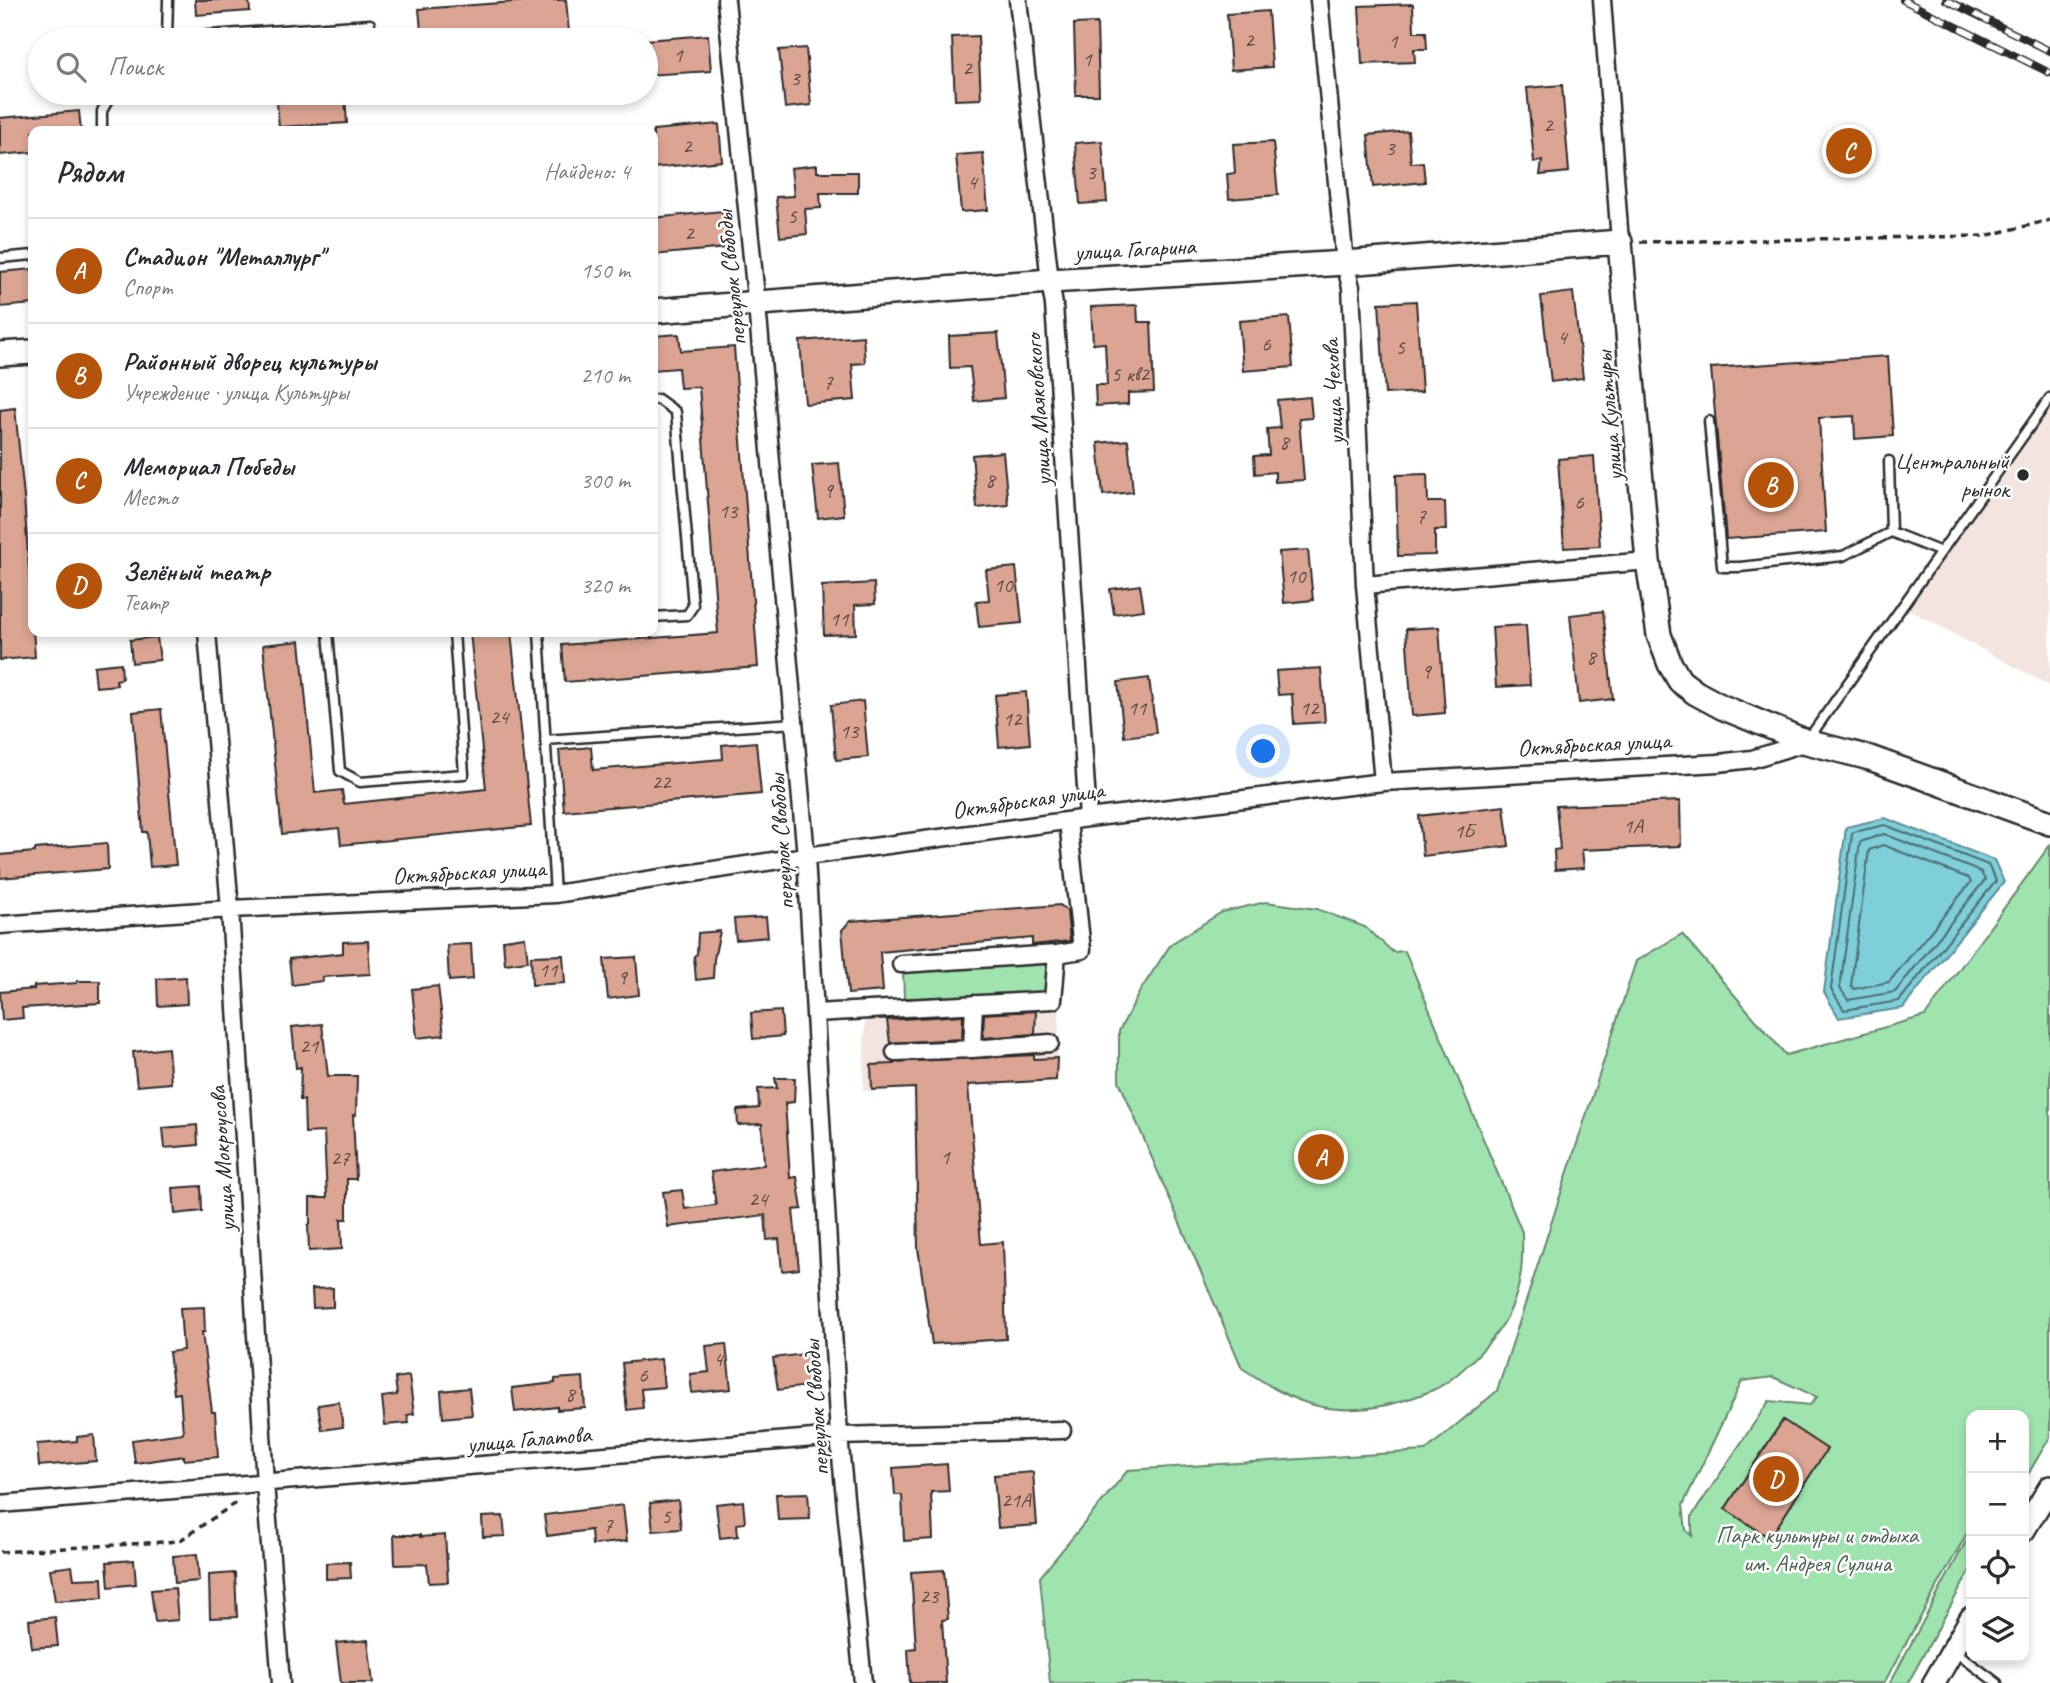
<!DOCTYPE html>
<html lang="ru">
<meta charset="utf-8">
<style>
:root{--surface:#fff;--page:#f7f7f7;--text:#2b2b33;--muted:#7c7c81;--line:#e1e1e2;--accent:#b45309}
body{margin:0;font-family:Caveat,sans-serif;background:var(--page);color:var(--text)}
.controls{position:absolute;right:21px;bottom:21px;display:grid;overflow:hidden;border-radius:14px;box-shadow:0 4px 10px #0003}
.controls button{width:63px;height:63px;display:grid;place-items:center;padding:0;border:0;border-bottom:2px solid var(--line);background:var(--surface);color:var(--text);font:35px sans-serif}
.you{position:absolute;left:1264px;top:752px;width:24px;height:24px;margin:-18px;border:5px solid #fff;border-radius:50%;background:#1a73e8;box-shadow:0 0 0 10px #1a73e833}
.badge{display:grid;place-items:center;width:46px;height:46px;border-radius:50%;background:var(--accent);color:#fff;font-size:23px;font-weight:700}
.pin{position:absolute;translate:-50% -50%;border:4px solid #fff;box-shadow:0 2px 7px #0006}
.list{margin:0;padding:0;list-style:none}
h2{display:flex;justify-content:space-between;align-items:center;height:91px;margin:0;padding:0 28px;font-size:30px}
h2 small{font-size:23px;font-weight:400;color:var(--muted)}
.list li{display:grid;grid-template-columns:46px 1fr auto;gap:21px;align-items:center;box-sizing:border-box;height:105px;padding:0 28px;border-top:2px solid var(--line)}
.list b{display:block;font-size:26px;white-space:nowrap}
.list p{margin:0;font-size:23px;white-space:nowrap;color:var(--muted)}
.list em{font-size:23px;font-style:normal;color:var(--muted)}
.icon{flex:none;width:38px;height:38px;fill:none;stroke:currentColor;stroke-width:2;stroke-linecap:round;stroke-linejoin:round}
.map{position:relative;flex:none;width:2050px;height:1683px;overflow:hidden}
.search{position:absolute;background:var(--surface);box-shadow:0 4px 10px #0003;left:28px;top:28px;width:630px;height:77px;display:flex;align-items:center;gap:18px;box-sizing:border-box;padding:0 24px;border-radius:38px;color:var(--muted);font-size:26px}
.panel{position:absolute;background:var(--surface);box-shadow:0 4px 10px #0003;left:28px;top:126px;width:630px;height:511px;border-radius:14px}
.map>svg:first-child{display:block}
.built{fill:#f4e4df}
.green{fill:#9fe3ae;stroke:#65876c;stroke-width:2;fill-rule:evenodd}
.water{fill:#7fcfda;stroke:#5d8d94;stroke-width:2}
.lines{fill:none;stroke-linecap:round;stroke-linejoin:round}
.shore{stroke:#4d6d71;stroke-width:2}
.building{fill:#dba493;stroke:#2b2b2b;stroke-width:2}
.service-casing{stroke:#2b2b2b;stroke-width:13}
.minor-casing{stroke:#2b2b2b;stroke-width:21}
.tertiary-casing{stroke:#2b2b2b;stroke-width:26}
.secondary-casing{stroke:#2b2b2b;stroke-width:28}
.path{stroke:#2b2b2b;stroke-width:3.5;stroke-dasharray:7 5;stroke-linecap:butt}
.service{stroke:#fff;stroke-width:8}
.minor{stroke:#fff;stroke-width:16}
.tertiary{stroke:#fff;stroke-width:21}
.secondary{stroke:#fff;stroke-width:23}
.rail-casing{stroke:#2b2b2b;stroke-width:8}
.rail{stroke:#fff;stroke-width:5;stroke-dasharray:16;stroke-linecap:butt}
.poi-dot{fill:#2b2b2b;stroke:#fff;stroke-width:2.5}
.labels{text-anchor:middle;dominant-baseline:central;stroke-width:5;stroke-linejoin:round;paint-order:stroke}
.number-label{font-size:21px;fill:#574945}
.street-label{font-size:24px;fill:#2b2b2b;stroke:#fff}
.poi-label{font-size:24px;fill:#2b2b2b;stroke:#fff;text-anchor:end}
.park-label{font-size:24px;fill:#4e6252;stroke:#fff}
</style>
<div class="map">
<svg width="2050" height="1683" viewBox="0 0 2050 1683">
<rect width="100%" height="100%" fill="#fff"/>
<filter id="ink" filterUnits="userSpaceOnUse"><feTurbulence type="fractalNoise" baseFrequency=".0143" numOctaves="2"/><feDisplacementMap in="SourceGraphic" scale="14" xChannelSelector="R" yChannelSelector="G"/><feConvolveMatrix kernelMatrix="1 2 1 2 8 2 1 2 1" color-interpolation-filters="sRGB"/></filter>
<g filter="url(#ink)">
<path class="built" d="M2050,398V686L1908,609L1941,552Z
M1060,1004L1056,1080L863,1091L865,1018Z"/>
<path class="green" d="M2050,845V1437L2024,1481V1415H1971V1526L1884,1683H1050L1040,1577L1128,1470L1425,1451L1497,1391L1636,961L1682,934L1786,1055L1925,1016ZM1773,1377L1817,1397L1810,1405L1769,1401L1692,1516V1536L1686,1530L1683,1505L1742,1381Z
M1266,902L1317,909L1365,927L1393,952L1405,951L1522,1232C1523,1262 1522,1287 1508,1315C1497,1338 1457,1380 1433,1390C1397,1405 1357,1415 1318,1406C1290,1400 1266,1384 1242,1368L1119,1081V1031L1140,991L1171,944L1222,912Z
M1052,962L1049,995L904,998L903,970Z
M1971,1532V1569L1908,1683H1890Z"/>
<path class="water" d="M1885,818L1994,860L2004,882L1903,1008L1839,1018L1824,992L1846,827Z"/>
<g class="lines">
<path class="shore" d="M1885,825L1988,865L1996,881L1899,1001L1844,1010L1831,989L1852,834L1854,832Z
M1884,834L1981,872L1985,880L1895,992L1848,1000L1840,988L1860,842Z
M1883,845L1968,878L1971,882L1889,982L1854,989L1851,985L1869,850Z"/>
</g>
<path class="building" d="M195,0H249L250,11L196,15Z
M540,0H566L569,32L456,40H422L419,9Z
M1413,4L1414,32H1426L1427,49H1414L1415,62L1362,64L1359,6Z
M1268,11L1272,67L1231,70L1227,14Z
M1097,23L1099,95H1076L1074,24Z
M708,35L711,71L646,75V40Z
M978,36L981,99L955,100L952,37Z
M806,48L811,105L785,108L779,50Z
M1562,85L1569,172L1540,175L1542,161L1534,162L1527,88Z
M345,98L347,123L279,127L277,102Z
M79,111L81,131H33V152L0,155V118Z
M719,124L722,161L653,168V130Z
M1408,131L1411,163L1423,162L1425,182L1373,187L1368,135Z
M1102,141L1107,202L1080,204L1075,143Z
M1273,142L1278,195L1229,199L1227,174L1235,173L1233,144Z
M983,153L988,210L961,212L956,155Z
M817,165V172H858V193H820L821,208L805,209L807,234L780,237L776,197L794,196L791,168Z
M722,211L726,248L653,255V218Z
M33,269V304L0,307V272Z
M1573,292L1583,378L1551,382L1541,296Z
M1416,301L1422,392L1385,394L1379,303Z
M1137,305L1138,322H1151L1154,392L1128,393V404L1096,406L1095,385H1107L1105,343L1093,344L1091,307Z
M1289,317L1293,367L1243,371L1239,321Z
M998,333L1004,398L974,401L970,367L950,368L949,336Z
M679,334L681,351L734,347L758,667L565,682L562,645L718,633L699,387L680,388L678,368L653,370V336Z
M863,336L865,363L852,364L855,400L805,404L800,341Z
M1888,356L1893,436L1855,439L1854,416L1819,418L1826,532L1726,539L1711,368Z
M1310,397L1312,418L1299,419L1304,480L1275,482V472L1255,474L1254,456L1269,455L1267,429L1280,428L1277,400Z
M15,408L24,497L35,657L0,660V410Z
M1128,440L1133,492L1103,495L1098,443Z
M1003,452L1008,505L977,508L972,455Z
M1594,456L1600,546L1564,548L1558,459Z
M839,463L844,515L818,518L812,465Z
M1427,474L1428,502H1445L1446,530H1435V555L1398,556L1396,475Z
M1308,550L1313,600L1284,603L1279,552Z
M1016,567L1022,623L979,627L976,601L989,600L986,570Z
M874,583L875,604L855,605L856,634L824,635L822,586Z
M1140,585L1144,610L1114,614L1110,589Z
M1603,611L1613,699L1579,703L1570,615Z
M1526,625L1530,685L1496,687L1492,627Z
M1439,627L1445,713L1412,716L1406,629Z
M470,632H511L531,826L341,845L339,828L282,834L263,645L300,641L315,793L342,790L344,804L486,789Z
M157,637L160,660L132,663L130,640Z
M121,663L122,679L116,680L117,685L96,687L94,666Z
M1321,668L1325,722L1294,724L1292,694L1278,695L1276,671Z
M1149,678L1156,733L1124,737L1118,682Z
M1026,692L1030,744L999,747L995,695Z
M863,701L868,757L836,760L831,705Z
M161,709L176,865L150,867L147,832H143L133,712Z
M756,742L761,794L564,811L559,750L591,747L593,770L723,759L722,745Z
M1680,801L1681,846L1582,850L1584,868L1555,870L1554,850L1560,849L1556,806Z
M1504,806L1509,846L1423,856L1419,816Z
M107,843L108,869L0,878V855L35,852V849Z
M1060,905L1067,911L1070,941L1032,945V938L880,952L883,991L848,994L842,930L850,921Z
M766,917L768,937L736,940L734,919Z
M720,931L714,959L713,978L696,980L694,956L697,954L698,933Z
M525,937L528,961L505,964L503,940Z
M368,941L370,974L322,977L323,981L292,985L289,959L343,953V942Z
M471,944L473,979L449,981L447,945Z
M563,955L565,983L532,985L531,956Z
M636,957L639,995L608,999L604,959Z
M186,977L187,1004L158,1006L157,979Z
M77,981H100V1003L22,1008L23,1018L2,1020L0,992L34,989V986L77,983Z
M438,986L444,1035L417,1038L412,989Z
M781,1011L783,1036L753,1039L751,1013Z
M1036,1011L1035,1034L983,1038L984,1014Z
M963,1015L962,1039L890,1043L887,1020Z
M322,1024L328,1076H357L356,1115H353L356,1179H347V1219H341L342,1249L309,1251L308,1225L310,1224V1198H327L324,1132L305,1133L304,1100H300L301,1067L296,1068L292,1027Z
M168,1048L171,1083L137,1086L133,1052Z
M1034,1055V1059L1057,1058L1056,1080L968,1085L981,1244L1003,1242L1006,1339L932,1344L918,1248L915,1088L872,1090L871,1065L893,1064L892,1062Z
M775,1078H795L794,1102L785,1103L787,1131L790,1178L797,1177L802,1209L793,1210L799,1269L782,1271L779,1239L767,1240L765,1215L668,1227L663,1192L682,1190L685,1209L716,1205L711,1172L764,1165L762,1124L738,1125L737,1110L759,1108L758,1089L777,1088Z
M197,1125L198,1145L165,1148L163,1128Z
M201,1186L202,1211L175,1214L173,1188Z
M333,1288V1307L313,1308L312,1289Z
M204,1307L205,1332H202L212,1412H215L218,1457L184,1460V1456L135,1463L132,1440L183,1433L180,1393L174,1394L169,1352L183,1350L180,1308Z
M726,1344L731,1389L692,1393L690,1374L709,1372L706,1346Z
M811,1353L815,1385L778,1390L773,1358Z
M661,1359L664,1387L641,1389L643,1408L627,1410L622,1363Z
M409,1376L414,1414L407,1415L409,1423L385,1425L382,1397L397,1395L395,1378Z
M583,1377L585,1408L557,1410V1407L515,1412L512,1388L555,1383V1379Z
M469,1388L472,1415L443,1418L441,1391Z
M339,1402L343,1427L322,1430L318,1405Z
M1783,1420L1827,1449L1770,1538L1725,1509Z
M94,1435L96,1461L39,1466L37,1444L77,1441V1437Z
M947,1464L949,1491L931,1492L933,1539L904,1541L902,1495H895L893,1468Z
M1033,1472L1037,1525L998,1528L994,1475Z
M808,1493L810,1519L778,1520L776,1494Z
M678,1500L681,1529L653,1531L650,1503Z
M743,1501L745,1523L737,1524L738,1536L720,1538L716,1504Z
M623,1505L627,1541L592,1545L591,1530L547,1536L544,1515Z
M503,1516L505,1536L483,1537L482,1517Z
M394,1535H420V1537L445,1535L448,1582L429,1583L427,1564L395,1565Z
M197,1554L199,1581L175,1583L173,1556Z
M134,1560L136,1584L109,1587L107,1562Z
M350,1562L351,1578L326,1579V1563Z
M72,1566L74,1579L102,1578L103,1598L55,1601L50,1569Z
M944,1570L948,1619L942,1620L946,1683H910L908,1649L916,1648L911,1572Z
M235,1573L237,1617L210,1618L209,1575Z
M175,1588L178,1620L155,1622L151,1590Z
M55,1617L58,1646L32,1648L29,1620Z
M368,1640L373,1683H341L336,1643Z"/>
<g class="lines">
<g class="service-casing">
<path id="service" d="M168,0L167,38L370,24
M102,131V111L112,93
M0,258L33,255
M653,400L658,399L676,412L693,606L687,615L653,617
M1709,421L1722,567H1740L1843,556L1891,532
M1889,461L1891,532L1941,552
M328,632L340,771L360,782L464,774L454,632
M539,632L555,894
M1809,738L2050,398
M545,740L795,723
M1954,1651L1997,1683"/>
</g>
<g class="minor-casing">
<path id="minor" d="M726,0L759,327L806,856L839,1436L863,1683
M1018,0L1050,281L1054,305L1088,818
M1319,0L1345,263L1351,287L1365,585L1383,782
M1602,0L1620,242
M1365,585L1648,561
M207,632L230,909L265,1483L281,1683
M0,925L230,909L555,894L806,856L1088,818L1383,782L1718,763L1752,759L1807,742
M901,964L1057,954
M815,1013L1053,1000L1057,954L1082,950L1068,821
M972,1049L1050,1043
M895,1052L972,1049L974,1004
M0,1504L839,1436L1062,1430"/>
</g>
<g class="tertiary-casing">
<path id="tertiary" d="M2024,1530L2050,1487
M1934,1683L1971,1618"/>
</g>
<g class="secondary-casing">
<path id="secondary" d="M653,311L1050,281L1345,263L1620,242L1648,561L1659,635L1670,664L1680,681L1696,693L1722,707L1807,742L1870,758L2050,823
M0,354L33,352"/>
</g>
<path class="path" d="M1640,242L1985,236L2050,220
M0,1552L179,1541L237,1502"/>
<use href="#service" class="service"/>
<use href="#minor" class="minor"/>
<use href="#tertiary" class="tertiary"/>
<use href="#secondary" class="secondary"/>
<g class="rail-casing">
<path id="rail" d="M1903,0L2050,73
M1946,0L2050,51"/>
</g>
<use href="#rail" class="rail"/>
</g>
</g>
<circle class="poi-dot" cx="2023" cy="475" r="7"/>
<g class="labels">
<g class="number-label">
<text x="1249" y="40">2</text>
<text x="1393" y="41">1</text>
<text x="678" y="55">1</text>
<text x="1087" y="59">1</text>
<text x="967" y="68">2</text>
<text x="795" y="78">3</text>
<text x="1548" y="125">2</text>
<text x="687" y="146">2</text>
<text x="1390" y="148">3</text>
<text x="1091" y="172">3</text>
<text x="972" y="182">4</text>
<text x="792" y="216">5</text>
<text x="689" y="233">2</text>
<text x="1562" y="337">4</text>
<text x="1266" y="344">6</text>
<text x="1400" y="347">5</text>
<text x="1130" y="374">5 кв2</text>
<text x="828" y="382">7</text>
<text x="1284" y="442">8</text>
<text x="990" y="480">8</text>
<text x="828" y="490">9</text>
<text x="1579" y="502">6</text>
<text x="728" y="511">13</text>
<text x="1421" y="516">7</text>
<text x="1296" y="576">10</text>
<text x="1003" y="585">10</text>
<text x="839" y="619">11</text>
<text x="1591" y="657">8</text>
<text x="1426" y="671">9</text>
<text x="1137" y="708">11</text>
<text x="1309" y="708">12</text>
<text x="499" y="717">24</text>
<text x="1012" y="719">12</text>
<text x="849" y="731">13</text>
<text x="661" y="782">22</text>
<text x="1633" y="826">1А</text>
<text x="1464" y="831">1Б</text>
<text x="548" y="970">11</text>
<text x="622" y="977">9</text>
<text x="309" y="1046">21</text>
<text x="945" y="1157">1</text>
<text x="340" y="1158">27</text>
<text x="758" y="1199">24</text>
<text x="718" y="1359">4</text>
<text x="643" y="1375">6</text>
<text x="570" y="1394">8</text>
<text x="1016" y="1500">21А</text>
<text x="666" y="1516">5</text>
<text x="608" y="1525">7</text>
<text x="929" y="1596">23</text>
</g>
<g class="street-label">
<text transform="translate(1135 249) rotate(-3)">улица Гагарина</text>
<text transform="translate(731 278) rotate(-96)">переулок Свободы</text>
<text transform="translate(1333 392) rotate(-93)">улица Чехова</text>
<text transform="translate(1038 410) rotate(-94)">улица Маяковского</text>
<text transform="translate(1609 416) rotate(-95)">улица Культуры</text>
<text transform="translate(1594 744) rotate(-3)">Октябрьская улица</text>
<text transform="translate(1028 800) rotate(-8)">Октябрьская улица</text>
<text transform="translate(781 842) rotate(-94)">переулок Свободы</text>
<text transform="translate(469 872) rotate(-3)">Октябрьская улица</text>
<text transform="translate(222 1159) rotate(-94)">улица Мокроусова</text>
<text transform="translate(816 1408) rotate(-94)">переулок Свободы</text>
<text transform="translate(529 1439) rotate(-5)">улица Галатова</text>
</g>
<g class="poi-label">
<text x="2009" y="461">Центральный<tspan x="2009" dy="28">рынок</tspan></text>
</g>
<g class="park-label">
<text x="1817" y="1535">Парк культуры и отдыха<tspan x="1817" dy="28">им. Андрея Сулина</tspan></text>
</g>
</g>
</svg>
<div class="controls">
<button>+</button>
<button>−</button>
<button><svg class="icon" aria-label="locate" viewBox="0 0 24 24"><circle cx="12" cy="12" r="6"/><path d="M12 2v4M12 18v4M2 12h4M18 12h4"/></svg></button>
<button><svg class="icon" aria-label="layers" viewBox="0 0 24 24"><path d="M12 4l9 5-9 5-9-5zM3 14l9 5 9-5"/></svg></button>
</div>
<div class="you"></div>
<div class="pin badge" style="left:1321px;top:1157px">A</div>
<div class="pin badge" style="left:1771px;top:485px">B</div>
<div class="pin badge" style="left:1849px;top:151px">C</div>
<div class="pin badge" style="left:1776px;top:1479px">D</div>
<div class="search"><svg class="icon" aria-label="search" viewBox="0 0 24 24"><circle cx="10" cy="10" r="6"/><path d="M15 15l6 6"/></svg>Поиск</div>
<section class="panel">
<h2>Рядом<small>Найдено: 4</small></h2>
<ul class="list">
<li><span class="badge">A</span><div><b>Стадион &quot;Металлург&quot;</b><p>Спорт</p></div><em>150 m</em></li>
<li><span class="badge">B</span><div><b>Районный дворец культуры</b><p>Учреждение · улица Культуры</p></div><em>210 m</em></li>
<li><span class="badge">C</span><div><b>Мемориал Победы</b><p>Место</p></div><em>300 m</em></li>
<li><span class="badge">D</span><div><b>Зелёный театр</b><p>Театр</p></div><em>320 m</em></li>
</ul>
</section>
</div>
